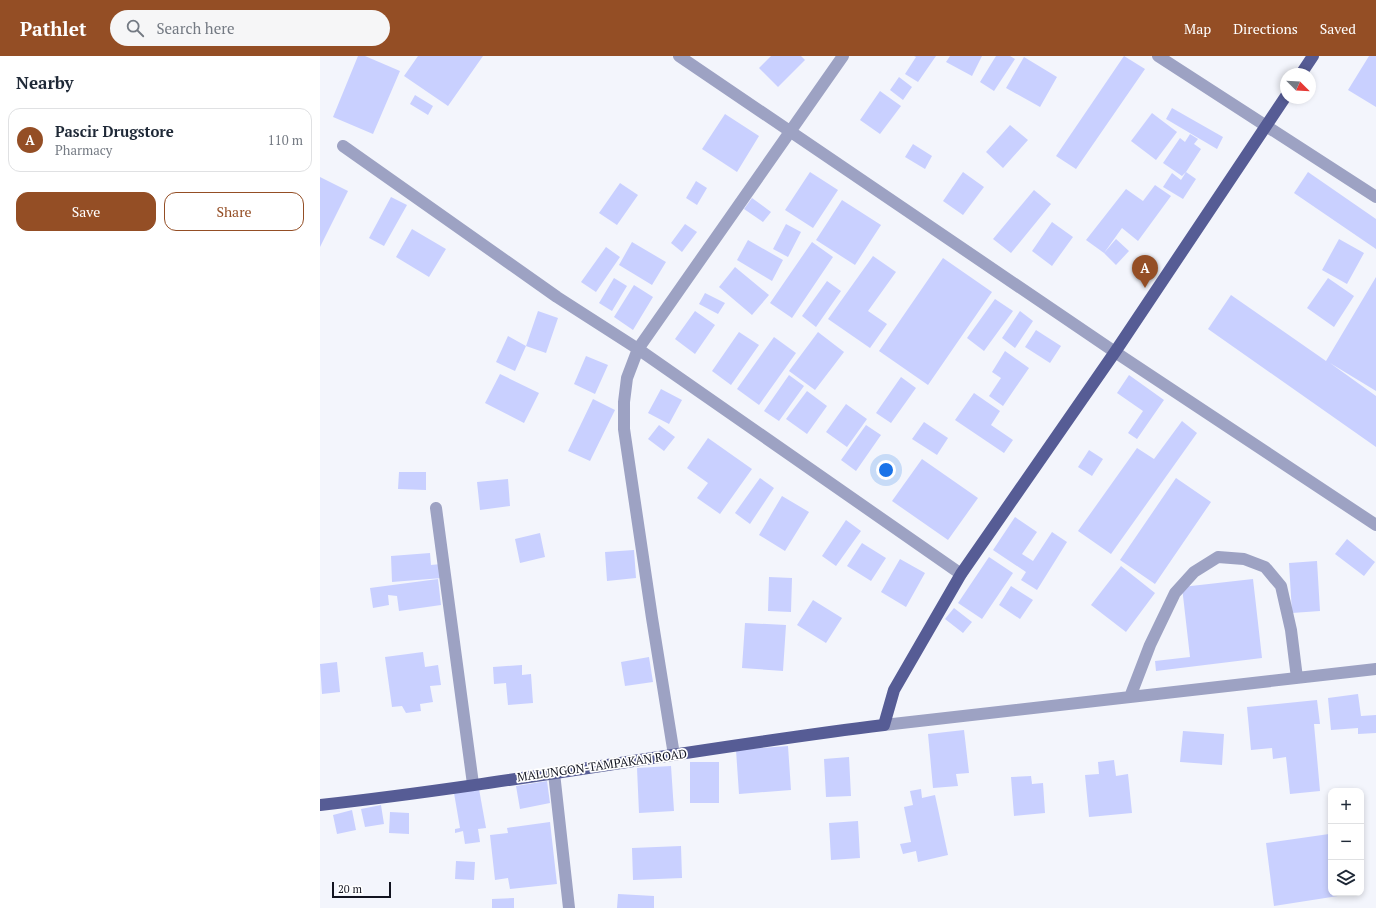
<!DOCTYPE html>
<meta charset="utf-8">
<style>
:root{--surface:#fff;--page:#f6f6f7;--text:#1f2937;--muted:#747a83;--line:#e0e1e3;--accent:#944e25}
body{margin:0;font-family:"PT Serif",serif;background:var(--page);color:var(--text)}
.controls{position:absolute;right:12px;bottom:12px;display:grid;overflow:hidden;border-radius:8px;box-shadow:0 2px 6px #0003}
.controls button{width:36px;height:36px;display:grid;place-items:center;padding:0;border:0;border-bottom:1px solid var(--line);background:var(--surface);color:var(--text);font:20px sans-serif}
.compass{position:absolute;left:960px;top:12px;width:36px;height:36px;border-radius:50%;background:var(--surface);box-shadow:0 2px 6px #0003;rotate:114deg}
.scale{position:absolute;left:12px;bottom:10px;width:59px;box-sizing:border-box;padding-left:4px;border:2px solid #121420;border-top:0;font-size:11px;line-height:14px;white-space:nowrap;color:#121420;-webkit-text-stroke:3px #fff;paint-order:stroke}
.you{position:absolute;left:566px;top:414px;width:14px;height:14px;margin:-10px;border:3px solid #fff;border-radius:50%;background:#1a73e8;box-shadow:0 0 0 6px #1a73e833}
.badge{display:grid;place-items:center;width:26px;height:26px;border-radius:50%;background:var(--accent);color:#fff;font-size:13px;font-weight:700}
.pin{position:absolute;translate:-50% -33px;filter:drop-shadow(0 1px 2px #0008)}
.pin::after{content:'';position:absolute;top:21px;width:14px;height:12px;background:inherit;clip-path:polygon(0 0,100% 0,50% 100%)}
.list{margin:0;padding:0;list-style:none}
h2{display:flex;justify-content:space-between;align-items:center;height:52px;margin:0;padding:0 16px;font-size:17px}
h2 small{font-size:13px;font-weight:400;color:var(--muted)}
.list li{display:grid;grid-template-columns:26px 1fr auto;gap:12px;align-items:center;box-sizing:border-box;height:64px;margin:0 8px 8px;padding:0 8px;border:1px solid var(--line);border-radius:12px}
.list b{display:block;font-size:15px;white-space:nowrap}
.list p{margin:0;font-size:13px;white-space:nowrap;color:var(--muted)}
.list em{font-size:13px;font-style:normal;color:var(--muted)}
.actions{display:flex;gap:8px;padding:12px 16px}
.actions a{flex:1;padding:9px 0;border:1px solid var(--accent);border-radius:12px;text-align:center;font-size:14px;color:var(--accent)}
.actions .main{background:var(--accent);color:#fff}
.icon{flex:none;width:22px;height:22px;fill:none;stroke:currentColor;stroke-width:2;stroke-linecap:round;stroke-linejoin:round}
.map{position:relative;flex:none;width:1056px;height:852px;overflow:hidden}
header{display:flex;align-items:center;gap:24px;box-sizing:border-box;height:56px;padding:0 20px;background:var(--accent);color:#fff}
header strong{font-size:19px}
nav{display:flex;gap:22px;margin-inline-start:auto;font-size:14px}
.search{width:280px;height:36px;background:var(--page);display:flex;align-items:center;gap:10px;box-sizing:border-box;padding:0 14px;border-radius:22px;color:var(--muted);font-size:15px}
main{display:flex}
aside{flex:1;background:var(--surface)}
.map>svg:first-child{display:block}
.building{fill:#c9d0ff}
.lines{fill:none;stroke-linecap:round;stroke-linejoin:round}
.minor{stroke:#9da2c3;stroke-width:12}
.major{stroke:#565c95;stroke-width:12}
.labels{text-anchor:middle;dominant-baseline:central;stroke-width:3.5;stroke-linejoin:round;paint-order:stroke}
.street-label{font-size:12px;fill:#121420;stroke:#fff}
</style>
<header>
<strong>Pathlet</strong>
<div class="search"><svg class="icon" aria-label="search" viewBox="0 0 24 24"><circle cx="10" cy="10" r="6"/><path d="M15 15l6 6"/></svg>Search here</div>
<nav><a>Map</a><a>Directions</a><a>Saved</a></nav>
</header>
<main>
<aside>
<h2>Nearby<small></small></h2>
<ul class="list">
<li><span class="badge">A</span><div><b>Pascir Drugstore</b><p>Pharmacy</p></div><em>110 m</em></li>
</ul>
<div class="actions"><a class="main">Save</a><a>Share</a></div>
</aside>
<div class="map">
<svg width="1056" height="852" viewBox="0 0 1056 852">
<rect width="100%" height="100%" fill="#f3f5fc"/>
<path class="building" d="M38,0H45L80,15L53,78L13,61Z
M98,0H163L128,50L84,20Z
M451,0H481L485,4L458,31L439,12Z
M594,0H616L598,26L585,18L596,1Z
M630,0H662L652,20L626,6Z
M676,0H690L695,3L674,35L660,26Z
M804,0L825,13L756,113L736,100Z
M1049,0H1056V51L1028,34Z
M704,1L737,21L720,51L686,32Z
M579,21L592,31L583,44L570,34Z
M560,35L581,50L560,78L540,64Z
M95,39L113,50L108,59L90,48Z
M852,52L903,81L897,93L846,63Z
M832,57L857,76L836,104L811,85Z
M405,58L439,80L417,116L382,93Z
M690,69L708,84L683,112L666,96Z
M870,78L878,83L874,88L881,93L866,116L876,123L863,143L843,131L852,117L861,124L866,116L862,120L843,107L860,82L865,86Z
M593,88L612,100L605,113L585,101Z
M490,116L518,134L493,172L465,154Z
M643,116L664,131L643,159L623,145Z
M988,116L1056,163V193L974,137Z
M0,121L28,135L0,191Z
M376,125L387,132L377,149L366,142Z
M300,127L318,139L297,169L279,157Z
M835,129L851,140L818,185L802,172L784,197L766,184L806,133L823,145Z
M714,134L731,148L691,197L673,183Z
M71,141L87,149L64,190L49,182Z
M432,142L451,156L443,166L424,153Z
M522,144L561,169L535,209L496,184Z
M732,166L753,181L732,210L712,195Z
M365,168L377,176L362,196L351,187Z
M466,168L481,176L468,201L453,193Z
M92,173L126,193L109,221L76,201Z
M796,183L809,195L796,209L784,197Z
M1019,183L1044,197L1027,228L1002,214Z
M428,184L463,204L452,225L417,204Z
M312,186L346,206L332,229L299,209Z
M492,186L513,201L472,262L450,247Z
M286,191L300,201L276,236L261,226Z
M553,200L576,216L548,255L567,268L550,292L508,263Z
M623,202L672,236L608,329L559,295Z
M415,211L449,239L432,259L399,231Z
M1056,221V335L1010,307L1056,340V391L888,273L911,239L1006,305Z
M294,222L307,230L292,255L279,247Z
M1008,222L1034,240L1014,271L987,252Z
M507,225L521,235L496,271L482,260Z
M314,229L333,241L313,274L294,261Z
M385,237L405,247L398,258L379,248Z
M675,243L693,255L664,295L647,282Z
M218,255L238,262L226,297L206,290Z
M375,255L395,269L375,298L355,283Z
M700,255L713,265L695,292L682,282Z
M716,274L741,290L730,307L705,291Z
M419,276L439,289L411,329L392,315Z
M498,276L524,296L495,334L469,315Z
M188,280L206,290L195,315L176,306Z
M454,281L476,297L439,349L417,333Z
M685,295L709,312L683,350L669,340L681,322L672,316Z
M266,300L288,309L275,338L254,328Z
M180,318L219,337L204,367L165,347Z
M469,319L484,330L459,365L444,355Z
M809,319L844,344L817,383L808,377L823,355L797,337Z
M581,321L596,332L571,367L556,357Z
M341,333L362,344L349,368L328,357Z
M487,335L507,350L487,378L466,363Z
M654,337L680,355L671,369L693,384L684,397L635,364Z
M273,343L295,354L270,405L248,395Z
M526,348L547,363L527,391L506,376Z
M862,365L877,377L791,498L758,475L817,392L834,403Z
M604,366L628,382L617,399L592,383Z
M339,369L355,381L344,395L328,383Z
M546,369L561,379L536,415L521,404Z
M388,382L432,413L400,458L377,442L388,427L367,412Z
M769,394L783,403L772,420L758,411Z
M602,403L658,442L628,484L572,445Z
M79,416H106V434L78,433Z
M440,422L454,432L430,468L415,457Z
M856,422L891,446L835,528L800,504Z
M188,423L190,450L160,454L157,426Z
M462,440L489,456L465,495L439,479Z
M695,461L717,476L702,498L713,505L732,476L747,486L717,534L701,524L706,516L673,494Z
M526,464L541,475L516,510L502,500Z
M220,477L225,501L200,507L195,483Z
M1027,483L1055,506L1044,520L1015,498Z
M542,487L566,502L551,525L527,510Z
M314,494L316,522L287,525L285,496Z
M110,497L111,509L121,508L122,522L72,526L71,500Z
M669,501L693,517L662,563L638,547Z
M580,503L605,517L586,551L561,536Z
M997,505L1000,555L972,557L969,507Z
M801,510L835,537L806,576L771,549Z
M449,521L472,522L471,556L448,555Z
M118,523L121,549L79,555L77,540L68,539L69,549L53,552L50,532Z
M933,523L942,602L836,615L835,605L870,601L862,531Z
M691,530L713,544L700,563L679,549Z
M493,544L522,562L506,587L477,569Z
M634,552L652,566L643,577L625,563Z
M425,567L466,569L463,615L422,612Z
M103,596L105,611L118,609L121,629L110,630L113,646L100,648L101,655L86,657L82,650L72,651L65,601Z
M329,601L333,626L305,630L301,606Z
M17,606L20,636L2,638L0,608Z
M202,609V619L211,618L213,647L188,649L186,627L174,628L173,611Z
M1038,638L1041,660L1056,659V677L1038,678V672L1011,674L1008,642Z
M997,644L1000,668H994L1000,735L970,738L966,701L953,703L952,692L931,694L927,651Z
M644,674L649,717L636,718L638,730L613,732L608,678Z
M863,675L904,678L902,709L860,706Z
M468,690L471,734L419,738L416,694Z
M529,701L531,740L506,741L504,703Z
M794,704L796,720L808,718L812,757L769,761L765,719L779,718L778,706Z
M370,706H399V747H370Z
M351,710L354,755L319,757L317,712Z
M711,720L712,728L723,727L725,757L694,760L691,721Z
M227,725L230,747L200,753L196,730Z
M159,733L166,772L158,773L160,786L145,788L143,775L135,777V773L140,772L134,737Z
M601,733L602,742L615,739L628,799L598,806L596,795L583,798L580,788L591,786L584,751L593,749L590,735Z
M61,749L64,768L45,771L41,753Z
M32,754L36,774L17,778L13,759Z
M70,756L89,757V778L69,777Z
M538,765L540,802L511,804L509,767Z
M230,766L237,828L190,833L188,822L175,824L170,779L188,777L187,772Z
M1009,778L1011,837H1018V840L954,850L946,787Z
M361,790L362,822L313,824L312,792Z
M136,805L155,806L154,824L135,823Z
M298,838L334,840V852H297Z
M194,842V852H172V843Z"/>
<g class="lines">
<path class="minor" d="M359,0L795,296L1056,469
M838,0L1056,141
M23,90L237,241L318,293L641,518
M116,452L153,728
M810,641L830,589L855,537L874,516L898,501L924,503L945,511L961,530L971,574L977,622
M564,669L1056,613
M354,699L332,562L304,373V346L307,322L318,293L523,0
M234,717L249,852"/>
<path class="major" d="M981,18L993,0
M0,749C189,728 376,692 564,669L574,634L641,518L795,296L966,40"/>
</g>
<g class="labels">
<g class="street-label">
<text transform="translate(282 709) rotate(-8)">MALUNGON-TAMPAKAN ROAD</text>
</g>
</g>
</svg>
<div class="controls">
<button>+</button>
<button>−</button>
<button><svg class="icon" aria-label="layers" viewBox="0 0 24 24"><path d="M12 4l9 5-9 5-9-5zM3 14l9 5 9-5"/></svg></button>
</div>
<svg class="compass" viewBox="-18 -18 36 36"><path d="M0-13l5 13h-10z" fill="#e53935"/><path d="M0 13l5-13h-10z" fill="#747a83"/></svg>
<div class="scale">20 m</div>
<div class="you"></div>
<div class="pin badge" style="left:825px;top:232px">A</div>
</div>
</main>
